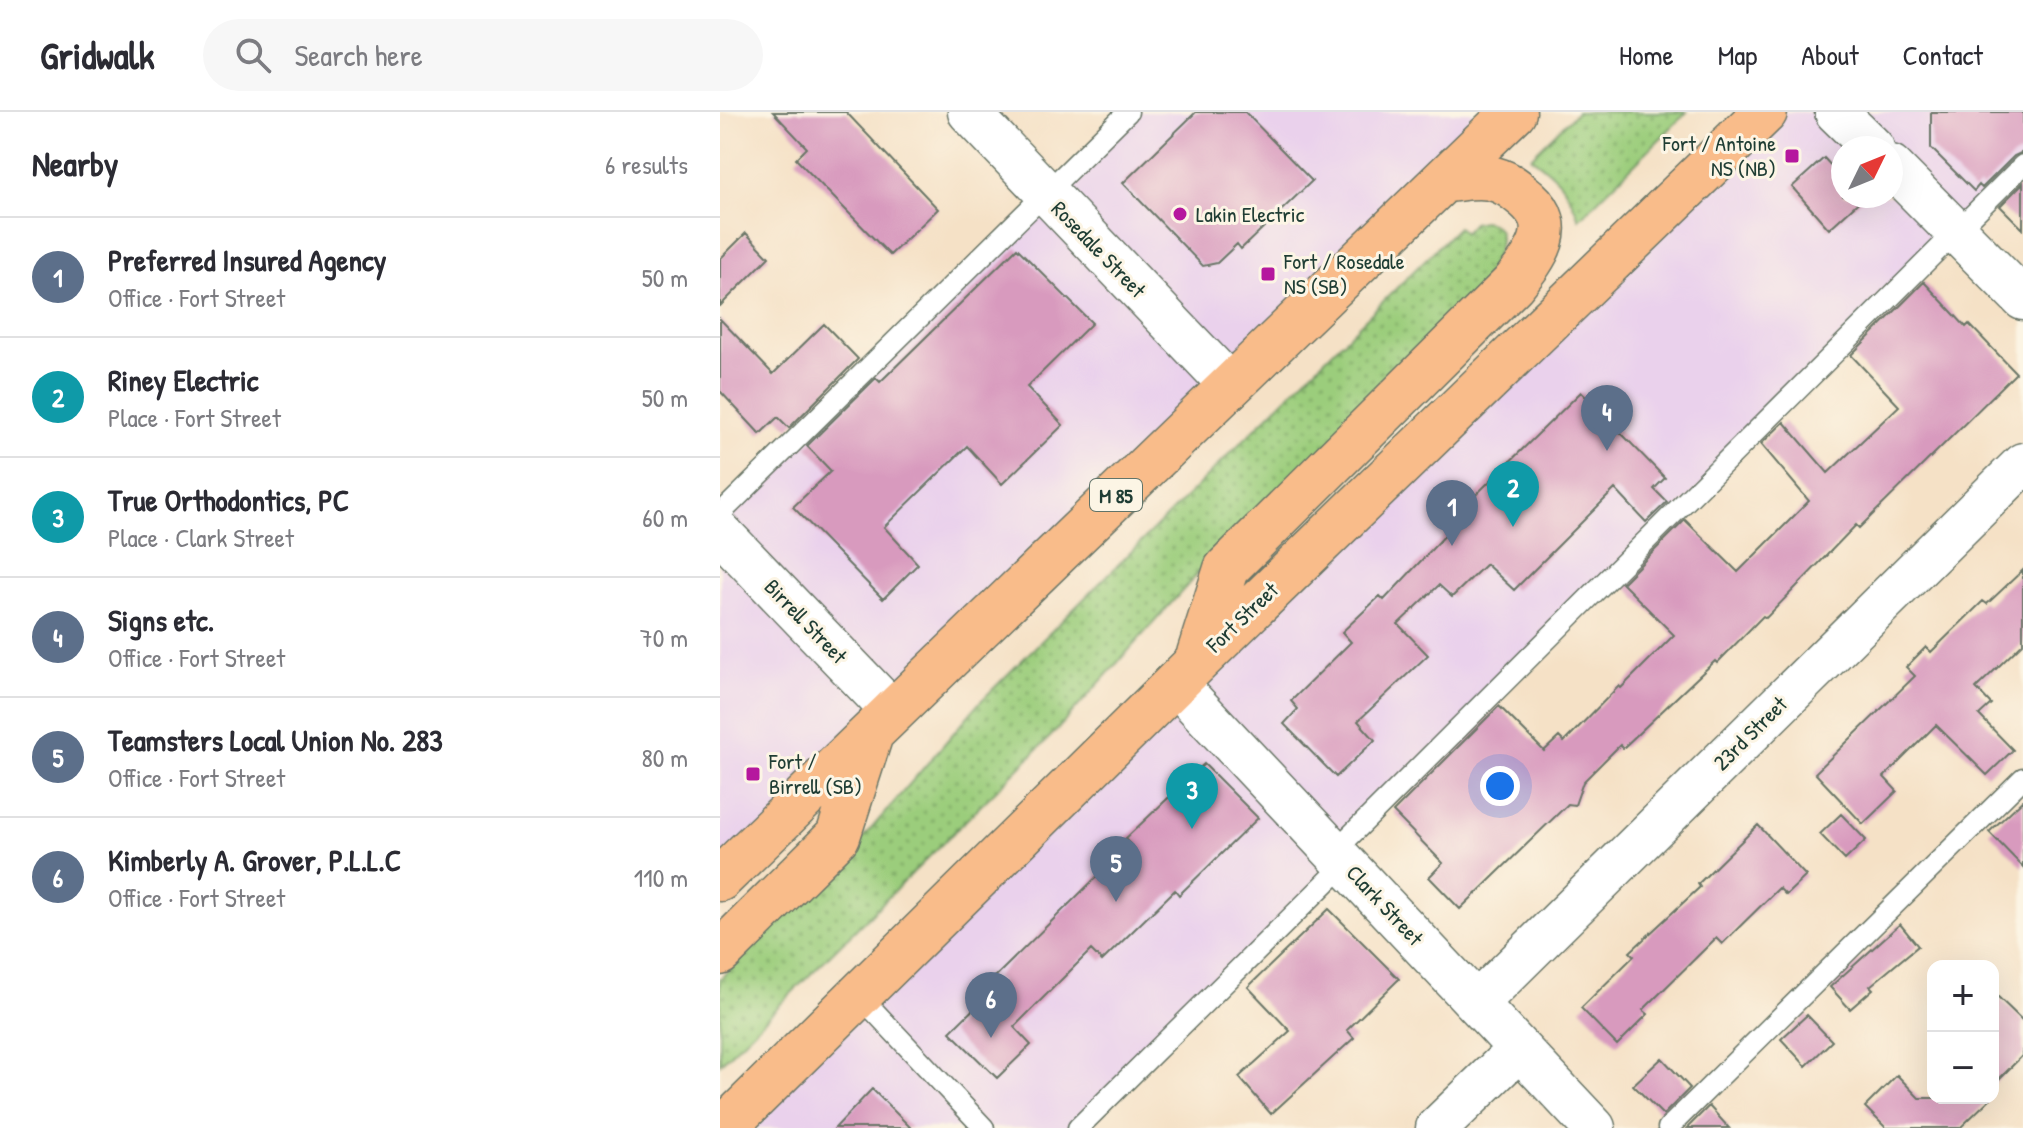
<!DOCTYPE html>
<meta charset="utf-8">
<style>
:root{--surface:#fff;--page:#f7f7f7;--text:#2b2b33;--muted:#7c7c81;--line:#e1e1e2;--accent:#d93025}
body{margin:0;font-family:"Patrick Hand",sans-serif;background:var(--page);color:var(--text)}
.controls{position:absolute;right:24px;bottom:24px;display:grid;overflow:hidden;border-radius:16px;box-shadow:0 8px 32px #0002}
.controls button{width:72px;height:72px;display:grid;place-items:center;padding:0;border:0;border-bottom:2px solid var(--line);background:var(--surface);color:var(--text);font:40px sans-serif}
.compass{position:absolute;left:1111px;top:24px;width:72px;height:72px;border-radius:50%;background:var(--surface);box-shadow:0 8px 32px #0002;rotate:47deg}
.you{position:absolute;left:780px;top:674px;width:28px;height:28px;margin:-20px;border:6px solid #fff;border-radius:50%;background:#1a73e8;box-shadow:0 0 0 12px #1a73e833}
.badge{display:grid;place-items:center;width:52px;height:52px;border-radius:50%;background:var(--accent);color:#fff;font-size:26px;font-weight:700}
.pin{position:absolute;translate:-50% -66px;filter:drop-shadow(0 2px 4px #0008)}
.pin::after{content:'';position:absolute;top:42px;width:28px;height:24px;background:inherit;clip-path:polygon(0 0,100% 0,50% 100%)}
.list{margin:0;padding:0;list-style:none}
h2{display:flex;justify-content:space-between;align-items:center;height:104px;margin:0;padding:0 32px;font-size:34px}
h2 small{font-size:26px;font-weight:400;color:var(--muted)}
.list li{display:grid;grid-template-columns:52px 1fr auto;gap:24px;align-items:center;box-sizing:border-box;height:120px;padding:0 32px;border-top:2px solid var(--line)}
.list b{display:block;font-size:30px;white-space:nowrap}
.list p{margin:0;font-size:26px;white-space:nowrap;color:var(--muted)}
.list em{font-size:26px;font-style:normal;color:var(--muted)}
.icon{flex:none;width:44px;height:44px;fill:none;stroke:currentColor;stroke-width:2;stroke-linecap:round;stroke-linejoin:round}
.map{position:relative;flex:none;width:1303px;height:1016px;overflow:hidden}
header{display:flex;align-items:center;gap:48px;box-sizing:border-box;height:112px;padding:0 40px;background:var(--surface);border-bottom:2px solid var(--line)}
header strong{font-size:38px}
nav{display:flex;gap:44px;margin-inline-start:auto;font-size:28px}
.search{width:560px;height:72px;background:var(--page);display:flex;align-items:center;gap:20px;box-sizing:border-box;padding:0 28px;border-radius:44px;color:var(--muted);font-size:30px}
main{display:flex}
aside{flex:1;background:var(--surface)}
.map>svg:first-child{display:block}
.built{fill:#ead1ec;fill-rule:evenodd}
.grass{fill:url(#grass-dots);stroke:#5d8558;stroke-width:2}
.building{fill:#d89abe}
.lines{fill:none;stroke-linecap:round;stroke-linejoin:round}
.service-casing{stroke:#6a7667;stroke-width:23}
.minor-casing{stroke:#6a7667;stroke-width:45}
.primary-casing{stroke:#6a7667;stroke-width:47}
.service{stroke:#fff;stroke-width:20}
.minor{stroke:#fff;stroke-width:42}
.primary{stroke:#f9bc8a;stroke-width:44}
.poi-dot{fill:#b5179e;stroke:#fcf5e5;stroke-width:3}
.labels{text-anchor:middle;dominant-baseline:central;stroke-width:6;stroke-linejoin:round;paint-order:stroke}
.shield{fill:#fcf5e5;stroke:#617469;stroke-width:2}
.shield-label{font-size:20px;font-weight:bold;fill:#1f3d34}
.poi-label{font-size:22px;fill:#1f3d34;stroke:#fcf5e5;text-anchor:start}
.street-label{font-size:22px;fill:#1f3d34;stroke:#fcf5e5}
</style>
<header>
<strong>Gridwalk</strong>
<div class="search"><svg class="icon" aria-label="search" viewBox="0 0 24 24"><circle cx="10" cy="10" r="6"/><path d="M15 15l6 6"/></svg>Search here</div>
<nav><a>Home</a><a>Map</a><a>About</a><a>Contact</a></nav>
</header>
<main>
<aside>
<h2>Nearby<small>6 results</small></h2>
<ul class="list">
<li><span class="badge" style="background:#5c6f8a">1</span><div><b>Preferred Insured Agency</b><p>Office · Fort Street</p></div><em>50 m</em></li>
<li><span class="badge" style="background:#0f9aa8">2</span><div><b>Riney Electric</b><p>Place · Fort Street</p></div><em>50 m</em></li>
<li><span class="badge" style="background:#0f9aa8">3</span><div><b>True Orthodontics, PC</b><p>Place · Clark Street</p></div><em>60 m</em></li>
<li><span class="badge" style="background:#5c6f8a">4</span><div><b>Signs etc.</b><p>Office · Fort Street</p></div><em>70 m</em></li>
<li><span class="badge" style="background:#5c6f8a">5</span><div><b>Teamsters Local Union No. 283</b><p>Office · Fort Street</p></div><em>80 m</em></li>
<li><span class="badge" style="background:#5c6f8a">6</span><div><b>Kimberly A. Grover, P.L.L.C</b><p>Office · Fort Street</p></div><em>110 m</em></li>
</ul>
</aside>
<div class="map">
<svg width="1303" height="1016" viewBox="0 0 1303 1016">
<defs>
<pattern id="grass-dots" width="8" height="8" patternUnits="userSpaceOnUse" patternTransform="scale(2)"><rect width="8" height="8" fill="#9bcd7c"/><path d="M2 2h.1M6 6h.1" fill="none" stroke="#7ea866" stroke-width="1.8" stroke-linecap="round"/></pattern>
</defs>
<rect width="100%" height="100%" fill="#fcf5e5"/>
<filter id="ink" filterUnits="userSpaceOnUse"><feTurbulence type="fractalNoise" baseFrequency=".0125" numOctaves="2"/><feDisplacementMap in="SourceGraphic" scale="16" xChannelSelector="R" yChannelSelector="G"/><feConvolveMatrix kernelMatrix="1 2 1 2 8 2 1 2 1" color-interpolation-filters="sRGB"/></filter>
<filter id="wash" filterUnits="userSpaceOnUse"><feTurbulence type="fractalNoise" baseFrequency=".006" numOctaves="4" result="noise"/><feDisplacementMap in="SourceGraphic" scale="32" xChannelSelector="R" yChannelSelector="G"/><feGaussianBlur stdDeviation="1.8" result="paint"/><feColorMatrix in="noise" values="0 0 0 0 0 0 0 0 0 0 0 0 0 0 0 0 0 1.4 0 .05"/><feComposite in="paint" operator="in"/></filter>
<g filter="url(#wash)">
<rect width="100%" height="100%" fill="#f5e1c6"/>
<path class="built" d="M408,0H794L0,767V402Z
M1045,0H1303V53L615,738L626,751L358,1016H4ZM1123,36H1171V84H1123Z"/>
<path class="grass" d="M857,0H967L859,107C847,74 838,65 811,45Z
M763,109C794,113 775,148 765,165L770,172L482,457L335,620L0,952V867L140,730L260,590L738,115L744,121L753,111Z"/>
<g id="blocks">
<path class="building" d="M53,0H126L218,97L170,143L76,47L87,36Z
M476,0H525L592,69L521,137L517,132L497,151L483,154L403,71Z
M1211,0H1303V40L1294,44L1262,76L1259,73L1254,79L1211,36Z
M1104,46L1123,67V84H1145L1109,117L1072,75Z
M1303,71V117L1280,94Z
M26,121L49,145L0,194V147Z
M297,136L372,211L307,275L343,313L282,372L247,334L164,415L198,452L163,487L73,395L111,359L87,334L156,266L160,270Z
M1204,170L1246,215L1249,212L1296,261L1139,416L1136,413L1046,506L1043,504L997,551L995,549L903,636L900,633L863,670L855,693L848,692L740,797L709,765L723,751L673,700L779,594L824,639L839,625L844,630L899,574L901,576L954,523L902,471L965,408L1018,460L1089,389L1041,332L1064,310L1108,361L1179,294L1131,243Z
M0,207L53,262L104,212L138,247L69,316L58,305L40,322L0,279Z
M861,280L945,366L934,377L947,390L926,410L895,377L794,478L766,452L732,485L719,473L678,512L708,543L638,609L655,628L616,665L564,612L578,597L571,589L631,530L622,520L660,484L664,488L731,417L726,412Z
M1303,458V531L1256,576L1271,592L1259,603L1293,638L1267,663L1216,613L1164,665L1177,679L1143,712L1095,661L1195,564L1186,555L1206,535L1211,540L1263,489L1267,492Z
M484,652L538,706L459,783L455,778L382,849L371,838L294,915L311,933L277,966L230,920L281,870L275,865L410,732L405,727Z
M1303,688V755L1269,720Z
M1121,702L1146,728L1125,748L1100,722Z
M1038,713L1086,764L1066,783L1059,776L1002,832L996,826L923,898L928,902L897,933L861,896L914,844L910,840L980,775L978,772Z
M609,797L679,867L627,918L634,926L551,1002L519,965L570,919L528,875Z
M1180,812L1198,834L1150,874L1153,877L1130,897L1110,875Z
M1273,880L1303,909V943L1273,973Z
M1087,903L1112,929L1086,954L1061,927Z
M942,946L970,976L943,1003L913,973Z
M1177,963L1199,986H1271L1240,1016H1166L1145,995Z
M152,977L191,1016H115Z
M989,994L1009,1016H967Z"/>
</g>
</g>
<g filter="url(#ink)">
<use href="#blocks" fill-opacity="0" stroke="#6a7667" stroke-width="2"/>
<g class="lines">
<g class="service-casing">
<path id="service" d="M0,402L408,0
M615,739L1303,53
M139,883L264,1016
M358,1016L626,751
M948,1016L1303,666"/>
</g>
<g class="minor-casing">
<path id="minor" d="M249,0L510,273
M1116,0L1153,36
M1171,54L1303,187
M0,420L172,599
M455,571L874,1016
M758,890L1303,352
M717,1016L799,937"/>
</g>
<g class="primary-casing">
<path id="primary" d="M479,542L506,457L793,172C814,146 840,116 807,87C795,77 786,69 770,66C756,63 740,67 726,68
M0,767L794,0
M0,841L118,724L151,622
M4,1016L478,549L1045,0"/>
</g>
<use href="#service" class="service"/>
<use href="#minor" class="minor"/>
<use href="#primary" class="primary"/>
</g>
</g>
<g class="poi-dot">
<rect x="1064" y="36" width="16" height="16" rx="4"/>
<circle cx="460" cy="102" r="8"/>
<rect x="540" y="154" width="16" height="16" rx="4"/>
<rect x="25" y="654" width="16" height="16" rx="4"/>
</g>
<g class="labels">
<rect class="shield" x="370" y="367" width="52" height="32" rx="6"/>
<g class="shield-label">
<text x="396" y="383">M 85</text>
</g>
<g class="poi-label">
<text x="1056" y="31" text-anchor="end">Fort / Antoine<tspan x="1056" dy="25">NS (NB)</tspan></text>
<text x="476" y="102">Lakin Electric</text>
<text x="564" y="149">Fort / Rosedale<tspan x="564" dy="25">NS (SB)</tspan></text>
<text x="49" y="649">Fort /<tspan x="49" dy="25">Birrell (SB)</tspan></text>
</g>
<g class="street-label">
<text transform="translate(379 137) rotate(46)">Rosedale Street</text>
<text transform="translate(522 505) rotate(-44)">Fort Street</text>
<text transform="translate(86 509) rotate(46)">Birrell Street</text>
<text transform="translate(1030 621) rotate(-45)">23rd Street</text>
<text transform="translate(665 793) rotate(47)">Clark Street</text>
</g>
</g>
</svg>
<div class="controls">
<button>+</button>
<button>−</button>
</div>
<svg class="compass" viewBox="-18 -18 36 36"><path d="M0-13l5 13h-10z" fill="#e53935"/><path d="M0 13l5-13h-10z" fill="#7c7c81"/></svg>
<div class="you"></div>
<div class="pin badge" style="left:732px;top:434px;background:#5c6f8a">1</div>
<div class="pin badge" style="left:793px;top:415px;background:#0f9aa8">2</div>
<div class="pin badge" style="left:472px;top:717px;background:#0f9aa8">3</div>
<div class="pin badge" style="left:887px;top:339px;background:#5c6f8a">4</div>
<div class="pin badge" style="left:396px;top:790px;background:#5c6f8a">5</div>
<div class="pin badge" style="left:271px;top:926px;background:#5c6f8a">6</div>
</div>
</main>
